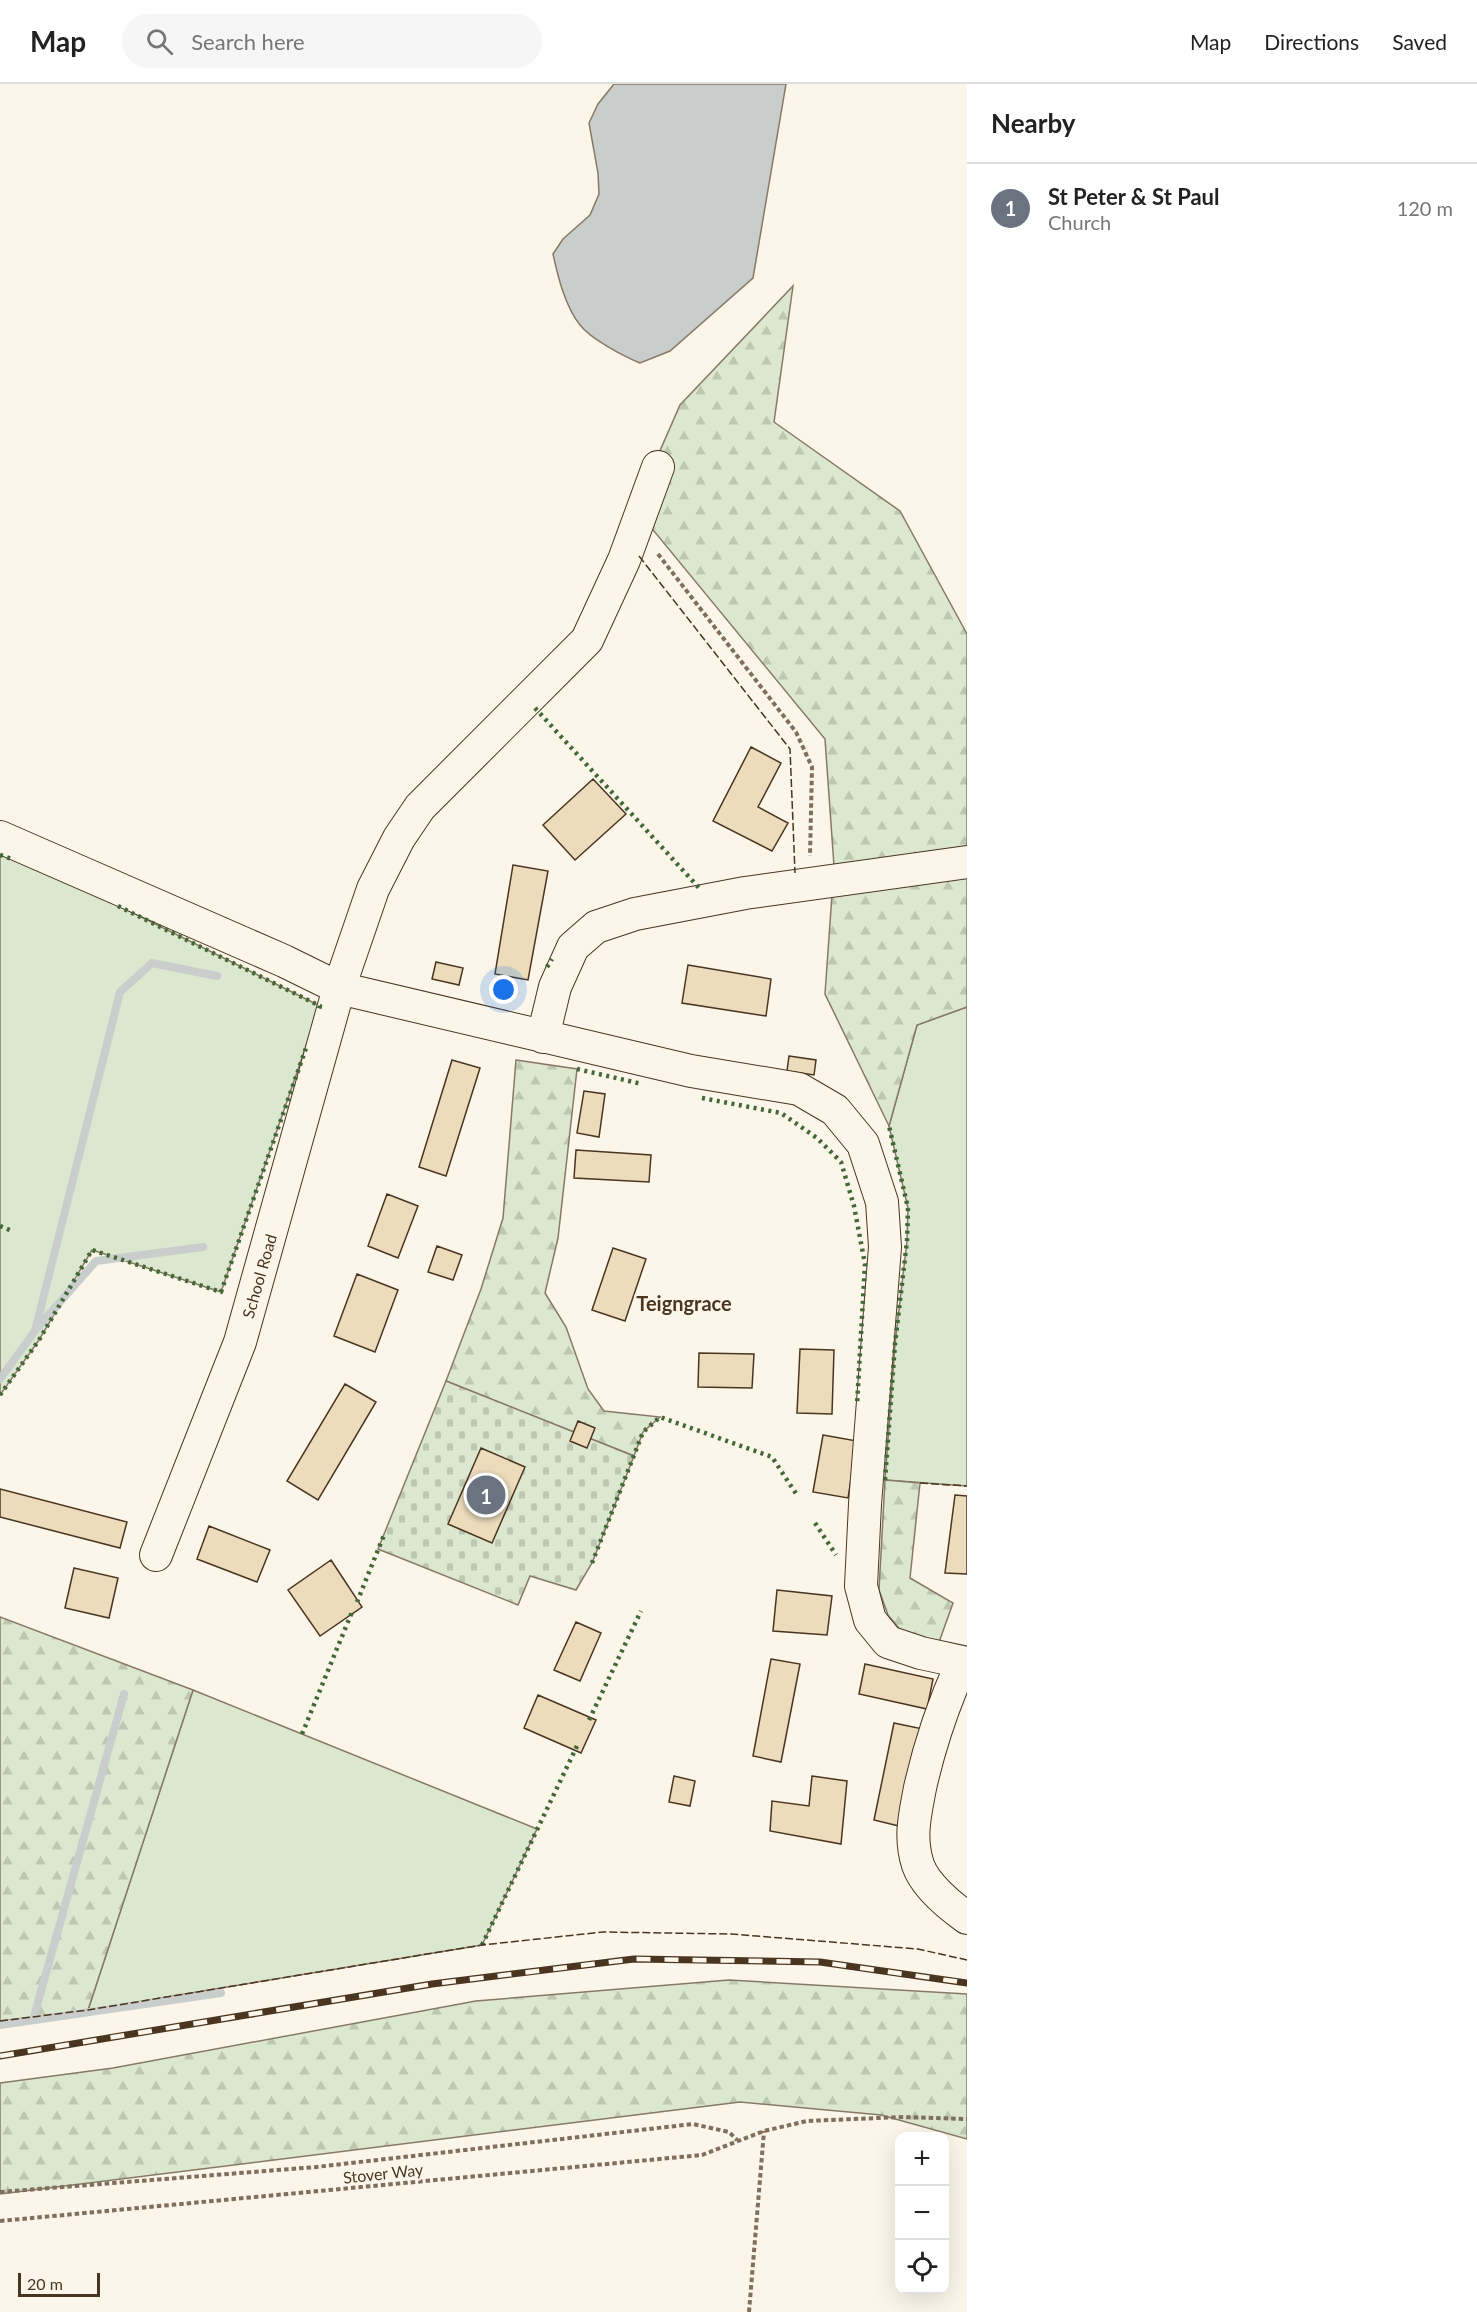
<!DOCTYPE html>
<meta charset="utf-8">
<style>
:root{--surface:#fff;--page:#f6f6f6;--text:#222;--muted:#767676;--line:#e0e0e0;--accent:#db2777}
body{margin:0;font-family:Lato,sans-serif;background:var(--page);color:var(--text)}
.controls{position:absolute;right:18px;bottom:18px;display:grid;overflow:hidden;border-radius:12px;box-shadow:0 6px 24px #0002}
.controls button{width:54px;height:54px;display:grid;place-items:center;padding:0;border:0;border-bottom:2px solid var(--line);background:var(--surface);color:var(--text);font:30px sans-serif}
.scale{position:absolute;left:18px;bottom:15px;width:82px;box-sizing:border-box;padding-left:6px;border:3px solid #4a3520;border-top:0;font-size:16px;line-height:21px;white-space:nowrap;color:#4a3520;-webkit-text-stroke:4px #fbf6e9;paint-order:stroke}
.you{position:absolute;left:504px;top:906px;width:21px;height:21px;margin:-15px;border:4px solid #fff;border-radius:50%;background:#1a73e8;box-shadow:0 0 0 9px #1a73e833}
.badge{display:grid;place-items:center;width:39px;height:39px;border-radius:50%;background:var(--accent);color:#fff;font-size:20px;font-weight:700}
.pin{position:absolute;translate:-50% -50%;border:3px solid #fff;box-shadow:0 2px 6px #0006}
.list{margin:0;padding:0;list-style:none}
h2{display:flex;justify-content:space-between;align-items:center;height:78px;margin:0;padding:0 24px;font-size:26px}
h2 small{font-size:20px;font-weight:400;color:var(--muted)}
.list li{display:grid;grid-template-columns:39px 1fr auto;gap:18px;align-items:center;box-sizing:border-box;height:90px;padding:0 24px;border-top:2px solid var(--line)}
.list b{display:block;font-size:22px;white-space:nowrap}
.list p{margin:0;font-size:20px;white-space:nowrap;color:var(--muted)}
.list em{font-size:20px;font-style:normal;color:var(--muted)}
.icon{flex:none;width:33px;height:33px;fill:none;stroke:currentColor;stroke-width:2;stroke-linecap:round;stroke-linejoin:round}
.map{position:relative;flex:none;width:967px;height:2228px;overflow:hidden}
header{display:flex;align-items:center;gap:36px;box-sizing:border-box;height:84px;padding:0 30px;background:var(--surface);border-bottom:2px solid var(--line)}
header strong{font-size:28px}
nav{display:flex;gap:33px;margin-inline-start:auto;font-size:21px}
.search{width:420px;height:54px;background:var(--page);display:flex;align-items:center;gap:15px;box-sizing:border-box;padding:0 21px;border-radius:33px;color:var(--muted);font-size:22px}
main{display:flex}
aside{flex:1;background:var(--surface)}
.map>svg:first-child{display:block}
.green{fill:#dce7d0;stroke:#887966;stroke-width:1.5}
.forest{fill:url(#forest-firs);stroke:#887966;stroke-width:1.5}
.cemetery{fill:url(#cemetery-stones);stroke:#887966;stroke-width:1.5}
.water{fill:#c9cecd;stroke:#887966;stroke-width:1.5}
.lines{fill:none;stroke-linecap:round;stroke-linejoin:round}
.stream{stroke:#c9cecd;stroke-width:8}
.building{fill:#ecdcbc;stroke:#4a3520;stroke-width:1.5}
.minor-casing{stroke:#4a3520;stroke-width:34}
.path{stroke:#7f6f5c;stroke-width:4;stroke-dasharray:4.5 3;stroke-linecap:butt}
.minor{stroke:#fbf6e9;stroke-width:32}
.rail-casing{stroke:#4a3520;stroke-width:7}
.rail{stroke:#fbf6e9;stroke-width:4.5;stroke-dasharray:14;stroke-linecap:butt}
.hedge{stroke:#436837;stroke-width:4.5;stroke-dasharray:3 4.5;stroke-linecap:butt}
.fence{stroke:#4a3520;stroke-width:1.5;stroke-dasharray:8 3;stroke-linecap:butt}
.labels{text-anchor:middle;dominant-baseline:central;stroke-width:4.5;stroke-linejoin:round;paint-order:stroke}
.street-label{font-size:16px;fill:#4a3520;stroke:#fbf6e9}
.quarter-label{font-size:20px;font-weight:bold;fill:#4a3520;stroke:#fbf6e9}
</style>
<header>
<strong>Map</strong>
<div class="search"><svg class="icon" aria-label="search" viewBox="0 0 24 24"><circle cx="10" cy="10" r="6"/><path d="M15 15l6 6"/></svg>Search here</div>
<nav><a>Map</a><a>Directions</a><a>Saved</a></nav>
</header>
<main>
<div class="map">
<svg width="967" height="2228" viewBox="0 0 967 2228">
<defs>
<pattern id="forest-firs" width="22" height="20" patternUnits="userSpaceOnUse" patternTransform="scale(1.5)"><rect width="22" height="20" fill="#dce7d0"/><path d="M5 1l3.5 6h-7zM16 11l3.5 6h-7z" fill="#bec7b2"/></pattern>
<pattern id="cemetery-stones" width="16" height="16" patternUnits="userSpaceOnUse" patternTransform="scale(1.5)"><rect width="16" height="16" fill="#dce7d0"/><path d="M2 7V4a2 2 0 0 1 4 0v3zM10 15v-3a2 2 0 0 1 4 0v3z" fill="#bec7b2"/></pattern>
</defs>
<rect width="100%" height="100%" fill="#fbf6e9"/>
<path class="green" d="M0,771L53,789L320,922L221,1208L92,1166L39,1256L0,1311Z
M967,923V1402L885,1396L895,1260L907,1157L908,1124L889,1042L917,941Z
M193,1606L537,1745L482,1861L88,1926Z"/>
<path class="forest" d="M793,202L774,338L900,427L967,550V923L917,941L889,1042L825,910L834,782L825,655L635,424L680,321Z
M516,976L577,985L558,1154L545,1209L566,1243L588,1305L604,1327L660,1333L643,1348L634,1372L446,1297L481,1205L503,1134Z
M885,1396L920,1399L910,1494L953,1519L938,1561L902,1548L888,1531L879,1506Z
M0,1533L193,1606L88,1926L0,1937Z
M729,1896L967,1910V2055L881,2031L740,2018L0,2110V1999L113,1984L476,1917Z"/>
<path class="cemetery" d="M446,1297L634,1372L592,1479L576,1506L530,1492L518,1521L378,1465Z"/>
<path class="water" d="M614,0H786L753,194L670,267L640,279C623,272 591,255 580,241C565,222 558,193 553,170L563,155L590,131L599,110L598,89L589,39L598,20Z"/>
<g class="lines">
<path class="stream" d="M37,1244L96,1177L203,1163
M0,1295L35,1247L120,908L152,879L217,892
M33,1936L124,1610
M0,1941L221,1909"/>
</g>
<path class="building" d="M751,663L781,679L758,723L788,739L772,767L713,737Z
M593,695L626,730L575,776L543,741Z
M513,781L548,787L528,896L495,890Z
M436,878L463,884L459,901L432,895Z
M688,881L771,895L766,932L682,919Z
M789,972L816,976L814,991L787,987Z
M452,976L480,984L446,1092L419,1083Z
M584,1007L605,1010L599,1053L577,1049Z
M576,1066L651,1071L649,1098L574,1094Z
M387,1110L418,1122L398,1174L368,1162Z
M437,1162L462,1171L453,1196L428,1188Z
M613,1164L646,1175L625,1237L592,1226Z
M357,1190L398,1206L375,1268L334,1252Z
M800,1265L834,1266L832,1330L797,1329Z
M699,1269L754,1270L752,1304L698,1303Z
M345,1300L376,1318L318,1416L287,1397Z
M578,1337L595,1344L587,1364L570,1357Z
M823,1351L857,1357L848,1414L813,1408Z
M481,1364L525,1383L492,1459L448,1440Z
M0,1405L127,1438L120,1464L0,1433Z
M955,1411L967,1412V1490L945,1489Z
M209,1442L270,1466L257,1498L197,1475Z
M331,1476L362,1523L320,1552L288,1506Z
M74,1484L118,1494L109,1534L65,1524Z
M777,1506L832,1512L827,1551L773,1547Z
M576,1538L601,1549L580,1597L554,1586Z
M771,1575L800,1580L781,1678L753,1672Z
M865,1580L933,1595L927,1625L859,1610Z
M538,1611L596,1636L581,1669L524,1644Z
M894,1639L923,1645L903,1743L874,1736Z
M674,1692L695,1697L690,1722L669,1718Z
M812,1692L847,1697L841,1760L770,1747L772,1717L809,1722Z"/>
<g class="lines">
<g class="minor-casing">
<path id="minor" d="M0,753L284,877L339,904L691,987L799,1005L835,1026L863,1060L882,1118L885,1163L865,1420L861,1502L870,1536L888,1558L921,1569L967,1579
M543,953L555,903L573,863L596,843L635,830L745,809L967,778
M156,1471L240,1258L339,904L373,805L399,754L420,723L587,556L624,476L658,383
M962,1579C943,1621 930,1659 920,1704C915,1731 909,1753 918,1781C925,1801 950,1822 967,1834"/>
</g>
<path class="path" d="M658,470L796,648L812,683L810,772
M0,2108L316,2083L693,2040L729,2048L737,2056
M0,2137L702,2071L764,2047L807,2037L902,2033L967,2035
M749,2228L764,2047"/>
<use href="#minor" class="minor"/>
<g class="rail-casing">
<path id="rail" d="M0,1972L432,1900L634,1875L820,1878L967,1899"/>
</g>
<use href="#rail" class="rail"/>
<path class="hedge" d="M535,624L700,805
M0,771L12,775
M118,822L320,922L319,925
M547,883L552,875
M577,985L642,1000
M702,1014L781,1029L817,1054L841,1078L854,1122L865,1180L857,1321
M0,1142L12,1147
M0,1311L39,1256L92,1166L221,1208L306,964
M885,1396L895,1260L907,1157L908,1124L889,1042
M815,1439L836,1471
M592,1479L643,1348L660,1333L772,1373L797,1411
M357,1518L384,1451
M589,1636L641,1527
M302,1650L352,1528
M482,1861L577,1662"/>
<path class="fence" d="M639,472L790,665L795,789
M920,1399L967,1402
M0,1937L88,1926L482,1861L603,1848L731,1850L918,1865L967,1876"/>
</g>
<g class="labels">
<g class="street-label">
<text transform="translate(259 1192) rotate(-74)">School Road</text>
<text transform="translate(383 2089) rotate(-6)">Stover Way</text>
</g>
<g class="quarter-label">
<text x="684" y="1219">Teigngrace</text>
</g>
</g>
</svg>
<div class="controls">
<button>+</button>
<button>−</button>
<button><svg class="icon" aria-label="locate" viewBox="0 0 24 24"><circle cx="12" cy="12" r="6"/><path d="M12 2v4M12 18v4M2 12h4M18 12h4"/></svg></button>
</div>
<div class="scale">20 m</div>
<div class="you"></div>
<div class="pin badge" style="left:486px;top:1411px;background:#6b7280">1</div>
</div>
<aside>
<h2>Nearby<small></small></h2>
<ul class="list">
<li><span class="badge" style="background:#6b7280">1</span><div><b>St Peter &amp; St Paul</b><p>Church</p></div><em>120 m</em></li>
</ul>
</aside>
</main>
